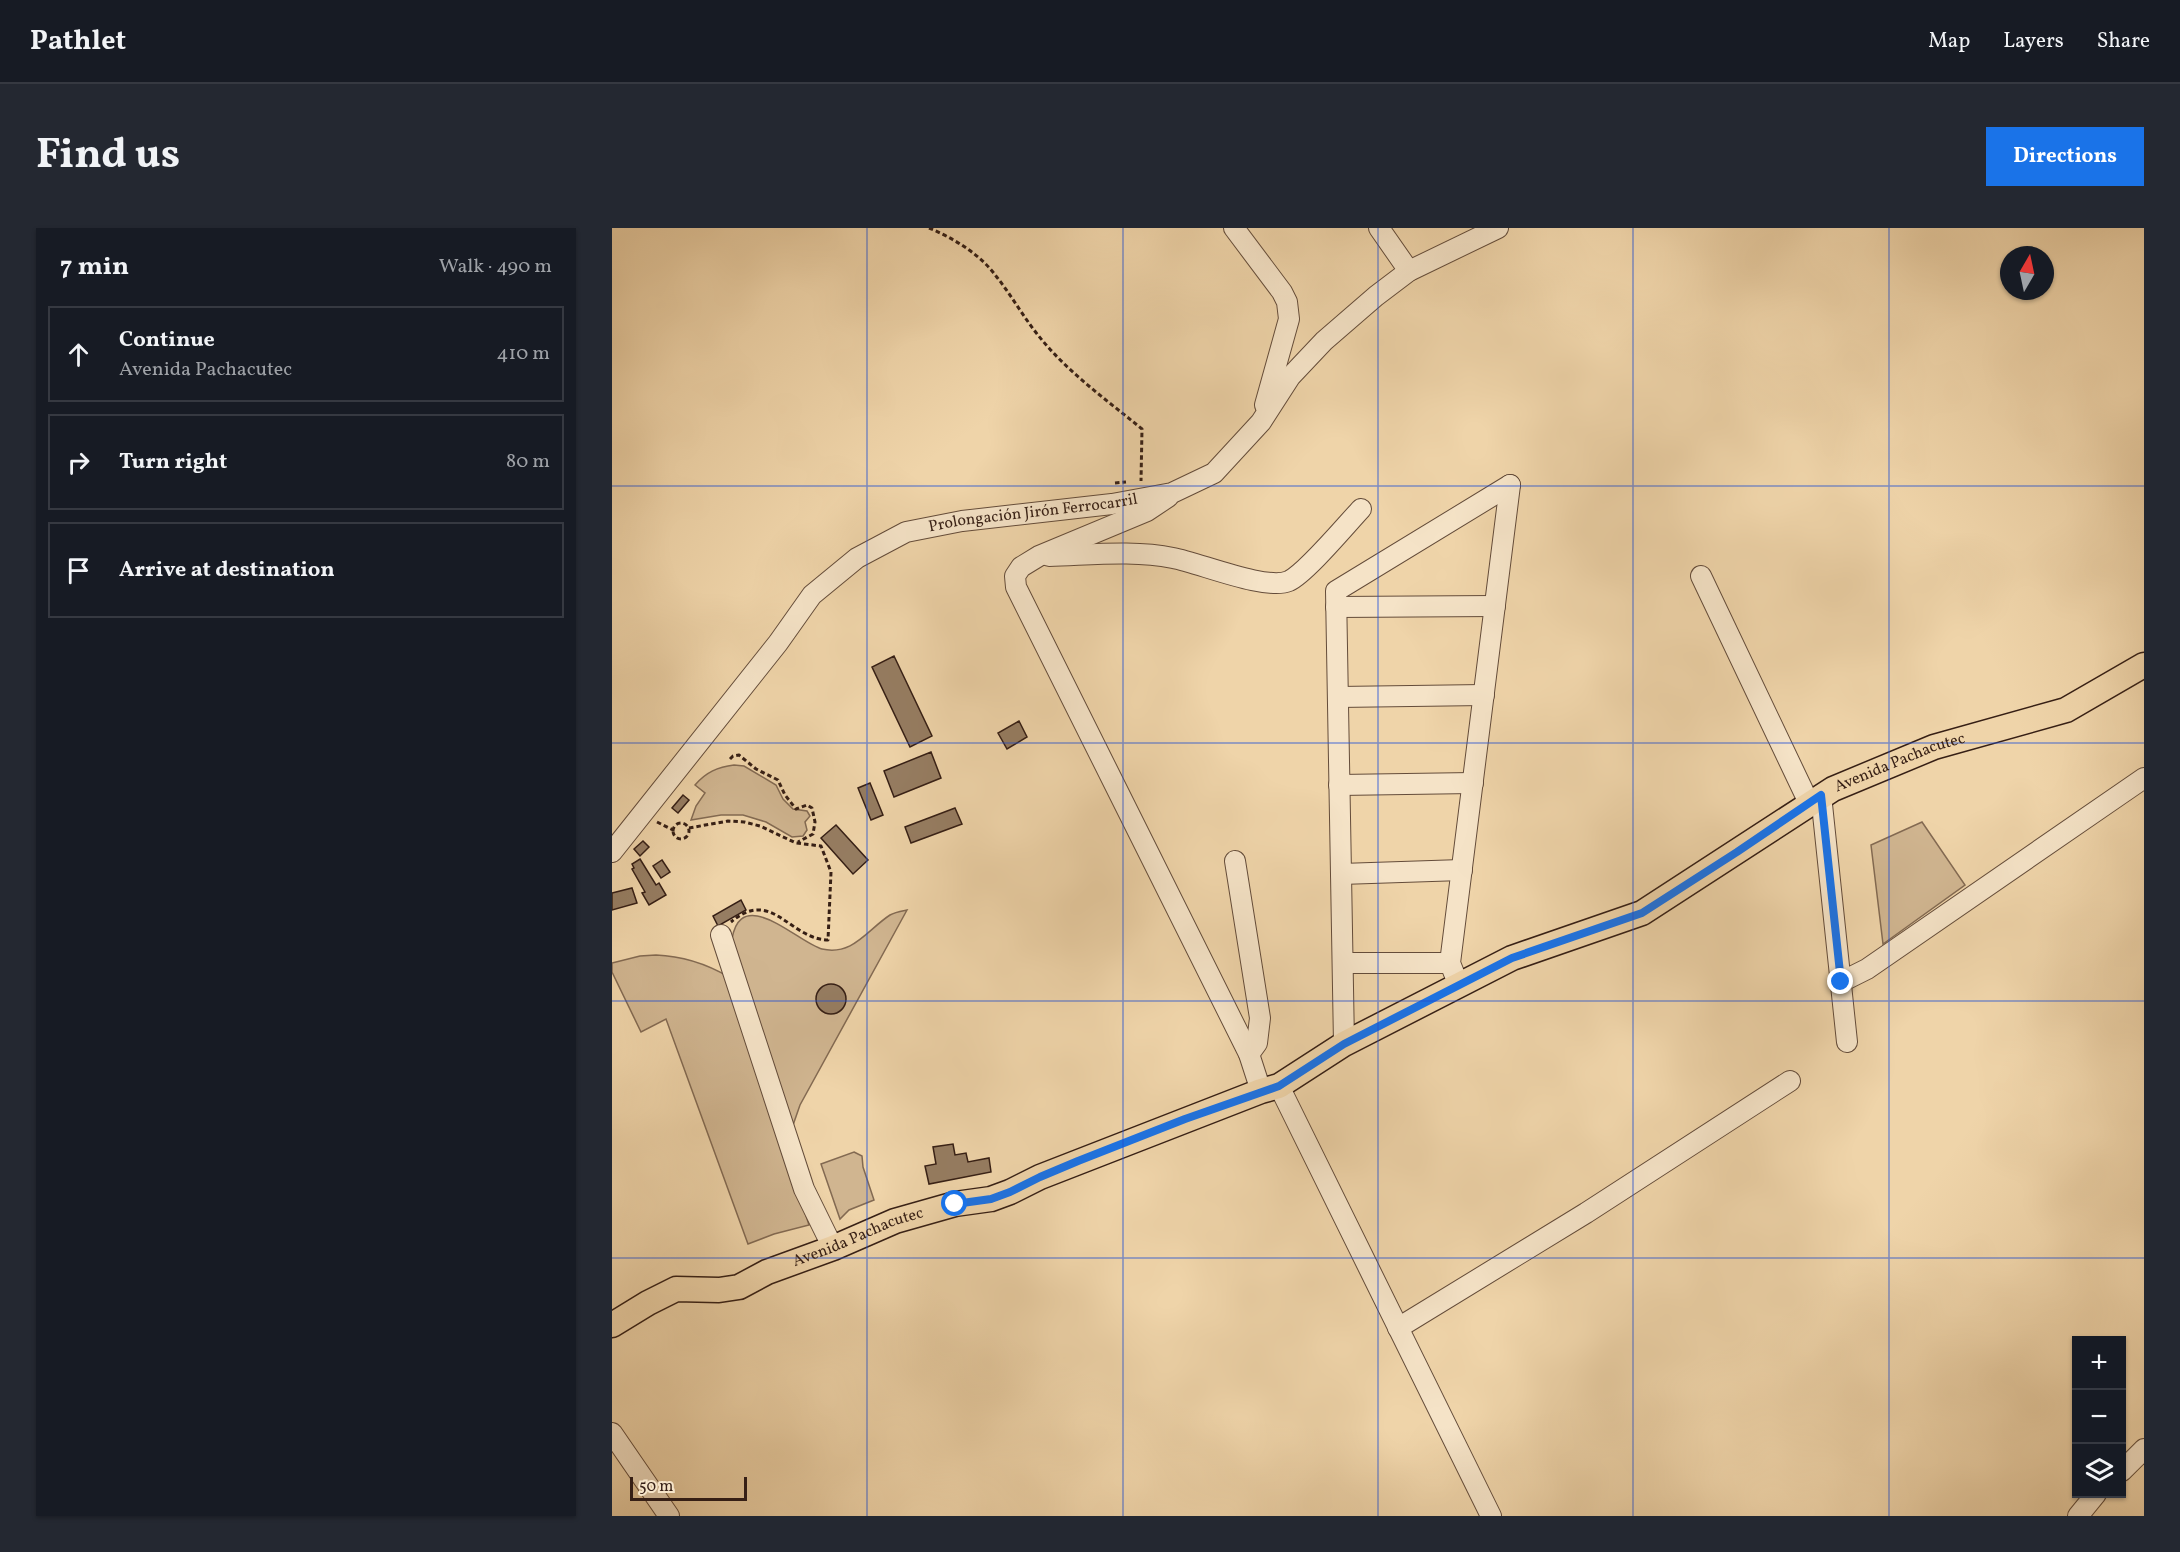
<!DOCTYPE html>
<meta charset="utf-8">
<style>
:root{--surface:#171b24;--page:#242831;--text:#f1f3f6;--muted:#9ea1a6;--line:#363941;--accent:#1a73e8}
body{margin:0;font-family:Vollkorn,serif;background:var(--page);color:var(--text)}
.controls{position:absolute;right:18px;bottom:18px;display:grid;overflow:hidden;border-radius:0px;box-shadow:0 2px 4px #0004}
.controls button{width:54px;height:54px;display:grid;place-items:center;padding:0;border:0;border-bottom:2px solid var(--line);background:var(--surface);color:var(--text);font:30px sans-serif}
.compass{position:absolute;left:1388px;top:18px;width:54px;height:54px;border-radius:50%;background:var(--surface);box-shadow:0 2px 4px #0004;rotate:9deg}
.scale{position:absolute;left:18px;bottom:15px;width:117px;box-sizing:border-box;padding-left:6px;border:3px solid #361f15;border-top:0;font-size:16px;line-height:21px;white-space:nowrap;color:#361f15;-webkit-text-stroke:4px #f5e3c7;paint-order:stroke}
.stop{position:absolute;width:18px;height:18px;margin:-14px;border:4px solid #1a73e8;border-radius:50%;background:#fff}
.stop.end{background:#1a73e8;border-color:#fff;box-shadow:0 2px 6px #0008}
.list{margin:0;padding:0;list-style:none}
h2{display:flex;justify-content:space-between;align-items:center;height:78px;margin:0;padding:0 24px;font-size:26px}
h2 small{font-size:20px;font-weight:400;color:var(--muted)}
.list li{display:grid;grid-template-columns:39px 1fr auto;gap:18px;align-items:center;box-sizing:border-box;height:96px;margin:0 12px 12px;padding:0 12px;border:2px solid var(--line);border-radius:0px}
.list b{display:block;font-size:22px;white-space:nowrap}
.list p{margin:0;font-size:20px;white-space:nowrap;color:var(--muted)}
.list em{font-size:20px;font-style:normal;color:var(--muted)}
.icon{flex:none;width:33px;height:33px;fill:none;stroke:currentColor;stroke-width:2;stroke-linecap:round;stroke-linejoin:round}
.map{position:relative;flex:none;width:1532px;height:1288px;overflow:hidden;border-radius:0px}
header{display:flex;align-items:center;gap:36px;box-sizing:border-box;height:84px;padding:0 30px;background:var(--surface);border-bottom:2px solid var(--line)}
header strong{font-size:28px}
nav{display:flex;gap:33px;margin-inline-start:auto;font-size:21px}
.intro{display:flex;align-items:center;justify-content:space-between;box-sizing:border-box;height:144px;padding:0 36px}
h1{margin:0;font-size:42px}
.button{padding:15px 27px;border-radius:0px;background:var(--accent);color:#fff;font-size:21px;font-weight:700}
main{display:flex;gap:36px;padding:0 36px}
aside{flex:1;background:var(--surface);border-radius:0px;box-shadow:0 2px 4px #0004}
.map>svg:first-child{display:block}
.green{fill:#d0b590;stroke:#836a52;stroke-width:1.5}
.building{fill:#967d62;stroke:#361f15;stroke-width:1.5}
.lines{fill:none;stroke-linecap:round;stroke-linejoin:round}
.minor-casing{stroke:#644c3a;stroke-width:22}
.major-casing{stroke:#361f15;stroke-width:27}
.path{stroke:#361f15;stroke-width:3;stroke-dasharray:4.5 3;stroke-linecap:butt}
.minor{stroke:#f5e3c7;stroke-width:20}
.major{stroke:#efd4a9;stroke-width:24}
.route{stroke:#1a73e8;stroke-width:8}
.grid{fill:none;stroke:#1d4ed8;stroke-width:1.5;stroke-opacity:0.55}
.labels{text-anchor:middle;dominant-baseline:central;stroke-width:4.5;stroke-linejoin:round;paint-order:stroke}
.street-label{font-size:16px;fill:#361f15;stroke:#f5e3c7}
</style>
<header>
<strong>Pathlet</strong>
<nav><a>Map</a><a>Layers</a><a>Share</a></nav>
</header>
<div class="intro"><h1>Find us</h1><a class="button">Directions</a></div>
<main>
<aside>
<h2>7 min<small>Walk · 490 m</small></h2>
<ul class="list">
<li><svg class="icon" aria-label="ahead" viewBox="0 0 24 24"><path d="M12 20V5M6 11l6-6 6 6"/></svg><div><b>Continue</b><p>Avenida Pachacutec</p></div><em>410 m</em></li>
<li><svg class="icon" aria-label="right" viewBox="0 0 24 24"><path d="M7 20v-9h11M14 6l5 5-5 5"/></svg><div><b>Turn right</b></div><em>80 m</em></li>
<li><svg class="icon" aria-label="arrive" viewBox="0 0 24 24"><path d="M6 21V4h12l-3 4 3 4H6"/></svg><div><b>Arrive at destination</b></div></li>
</ul>
</aside>
<div class="map">
<svg width="1532" height="1288" viewBox="0 0 1532 1288">
<rect width="100%" height="100%" fill="#efd4a9"/>
<filter id="stains"><feTurbulence type="fractalNoise" baseFrequency=".00333" numOctaves="4"/><feColorMatrix values="0 0 0 0 .2 0 0 0 0 .09 0 0 0 0 .02 0 0 0 .5 -.17"/></filter>
<radialGradient id="worn" r=".72"><stop offset=".6" stop-color="#630" stop-opacity="0"/><stop offset="1" stop-color="#630" stop-opacity=".3"/></radialGradient>
<path class="green" d="M122,537L132,538L164,557L171,571L181,581L195,583L198,588L193,594L195,602L191,608L180,609L154,594L131,587H109L79,592L84,578L93,565L83,557C94,544 106,539 122,537Z
M1310,594L1353,657L1271,716L1259,617Z
M295,682L188,877L180,900L120,711C129,655 188,716 210,721C241,728 255,702 278,687C283,684 290,683 295,682Z
M44,727C71,728 93,735 117,749L197,997L162,1006L136,1016L54,791L29,804L0,744V735L28,728Z
M242,924L250,928L251,939L262,972L237,982L228,991L209,936Z"/>
<path class="building" d="M282,428L320,508L298,519L260,439Z
M407,493L415,509L395,521L386,505Z
M319,524L329,550L282,569L272,543Z
M258,555L271,587L259,592L246,560Z
M71,567L77,572L66,585L60,580Z
M343,580L350,596L299,615L293,599Z
M224,597L256,632L241,646L209,610Z
M31,613L37,619L28,628L22,621Z
M28,631L44,657L47,655L54,667L37,677L30,665L33,664L20,641L22,640L20,636Z
M50,632L58,644L49,650L41,638Z
M20,660L25,675L0,682V665Z
M129,672L134,682L106,698L101,688Z
M204 771a15 15 0 1 1 30 0a15 15 0 1 1-30 0Z
M341,916L343,927L354,925L356,934L377,930L379,944L317,956L313,938L324,936L321,919Z"/>
<g class="lines">
<g class="minor-casing">
<g id="minor">
<path d="M622,0L670,64L675,74L677,91L653,177"/>
<path d="M767,0L797,43"/>
<path d="M556,269L535,283L427,328L409,339L403,348L404,359L637,826L649,863"/>
<path d="M437,328C478,327 522,322 561,330C588,335 654,363 677,353C694,345 734,297 749,281"/>
<path d="M1089,348L1197,575"/>
<path d="M724,379L883,378"/>
<path d="M726,469L872,467"/>
<path d="M727,557L861,555"/>
<path d="M1209,567L1235,814"/>
<path id="s1" d="M0,624L166,415L200,367L245,330L294,304L350,293L500,276L560,265L602,245L649,194L678,149L712,113L764,68L797,43L886,0"/>
<path d="M623,633L648,790L645,815L637,826"/>
<path d="M729,646L850,642"/>
<path d="M109,707L192,961L221,1020"/>
<path d="M731,735H838"/>
<path d="M1229,754L1255,741L1532,550"/>
<path d="M847,758L838,735L898,257"/>
<path d="M732,816L724,363L898,257"/>
<path d="M667,858L879,1288"/>
<path d="M786,1100L974,985L1178,853"/>
<path d="M0,1205L57,1288"/>
<path d="M1510,1243L1532,1221"/>
<path d="M1466,1288L1484,1266"/>
</g>
</g>
<g class="major-casing">
<g id="major">
<path id="s2" d="M0,1097L36,1075L64,1061L107,1062L127,1059L155,1044L221,1020L283,993L343,976L379,971L398,964L428,949L649,863L667,858L732,816L900,730L1030,685L1221,561L1322,519L1454,482L1532,437"/>
</g>
</g>
<path class="path" d="M317,0C341,10 368,26 384,48C400,68 413,92 430,112C458,146 496,173 530,201L529,253
M503,255L514,254
M118,531L121,528L127,527L144,541L166,552L173,567L184,581L195,577L200,580L203,594L201,606L186,614
M45,594L61,602
M61 603a8 8 0 1 1 16 0a8 8 0 1 1-16 0Z
M77,600L116,593L132,594L148,598L184,615L209,618L219,644L216,712C177,711 160,659 119,694"/>
<use href="#minor" class="minor"/>
<use href="#major" class="major"/>
</g>
<g class="lines">
<path class="route" d="M343,976L379,971L398,964L428,949L466,933L573,891L667,858L732,816L900,730L1030,685L1125,624L1209,567L1229,754"/>
</g>
<path class="grid" d="M255,0V1288M511,0V1288M766,0V1288M1021,0V1288M1277,0V1288M0,258H1532M0,515H1532M0,773H1532M0,1030H1532"/>
<g class="labels">
<g class="street-label">
<text stroke="none"><textPath href="#s1" startOffset="568">Prolongación Jirón Ferrocarril</textPath></text>
<text stroke="none"><textPath href="#s2" startOffset="1418">Avenida Pachacutec</textPath></text>
<text stroke="none"><textPath href="#s2" startOffset="266">Avenida Pachacutec</textPath></text>
</g>
</g>
<rect width="100%" height="100%" filter="url(#stains)"/>
<rect width="100%" height="100%" fill="url(#worn)"/>
</svg>
<div class="controls">
<button>+</button>
<button>−</button>
<button><svg class="icon" aria-label="layers" viewBox="0 0 24 24"><path d="M12 4l9 5-9 5-9-5zM3 14l9 5 9-5"/></svg></button>
</div>
<svg class="compass" viewBox="-18 -18 36 36"><path d="M0-13l5 13h-10z" fill="#e53935"/><path d="M0 13l5-13h-10z" fill="#9ea1a6"/></svg>
<div class="scale">50 m</div>
<div class="stop" style="left:343px;top:976px"></div>
<div class="stop end" style="left:1229px;top:754px"></div>
</div>
</main>
